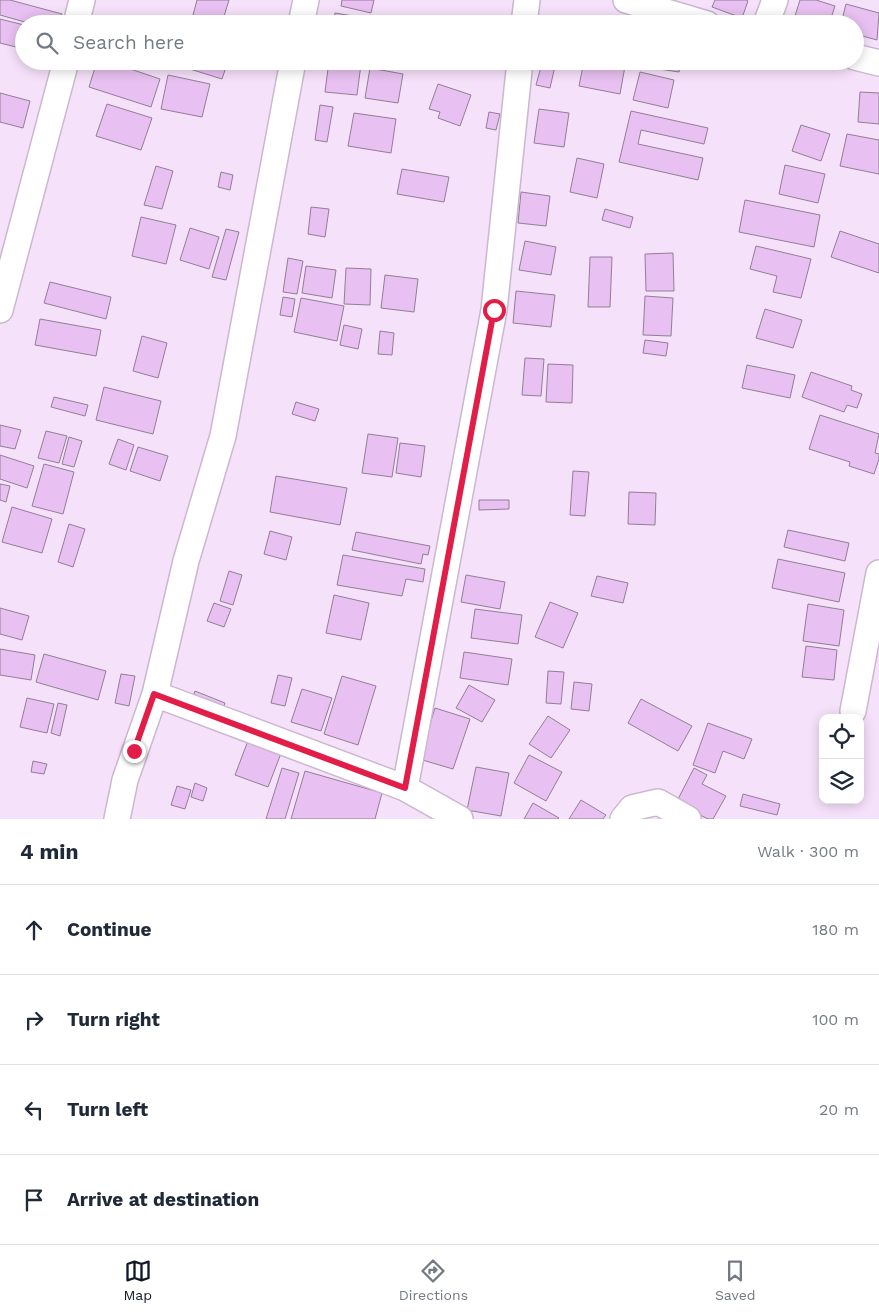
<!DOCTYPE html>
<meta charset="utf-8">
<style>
:root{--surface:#fff;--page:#f6f6f7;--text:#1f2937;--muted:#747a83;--line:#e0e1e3;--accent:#111827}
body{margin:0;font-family:"Work Sans",sans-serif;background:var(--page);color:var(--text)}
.controls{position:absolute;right:15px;bottom:15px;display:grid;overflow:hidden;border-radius:10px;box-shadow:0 2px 12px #0003}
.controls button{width:45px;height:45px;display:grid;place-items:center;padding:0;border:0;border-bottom:1px solid var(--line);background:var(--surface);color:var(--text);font:25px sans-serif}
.stop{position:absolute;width:15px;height:15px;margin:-11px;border:4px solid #e11d48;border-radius:50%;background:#fff}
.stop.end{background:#e11d48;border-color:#fff;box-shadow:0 1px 5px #0008}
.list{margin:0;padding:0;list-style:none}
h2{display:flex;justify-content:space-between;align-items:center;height:65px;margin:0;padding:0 20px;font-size:21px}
h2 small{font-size:16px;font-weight:400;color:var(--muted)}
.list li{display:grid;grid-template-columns:32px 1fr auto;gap:15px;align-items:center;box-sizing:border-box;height:90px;padding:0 20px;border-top:1px solid var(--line)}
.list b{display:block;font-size:19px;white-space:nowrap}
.list em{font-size:16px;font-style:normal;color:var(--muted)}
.icon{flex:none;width:28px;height:28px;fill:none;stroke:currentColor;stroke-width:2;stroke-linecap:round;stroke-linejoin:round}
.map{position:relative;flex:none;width:879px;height:819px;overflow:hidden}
.search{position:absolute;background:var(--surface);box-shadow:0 2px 12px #0003;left:15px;right:15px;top:15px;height:55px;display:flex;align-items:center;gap:12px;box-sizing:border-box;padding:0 18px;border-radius:28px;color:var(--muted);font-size:19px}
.sheet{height:425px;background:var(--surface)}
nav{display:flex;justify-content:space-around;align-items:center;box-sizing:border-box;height:70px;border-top:1px solid var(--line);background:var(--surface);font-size:14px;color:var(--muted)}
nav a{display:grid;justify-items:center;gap:2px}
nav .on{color:var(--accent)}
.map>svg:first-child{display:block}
.building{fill:#e8c0f1;stroke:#917f95}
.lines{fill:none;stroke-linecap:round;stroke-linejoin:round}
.minor-casing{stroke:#cbb7cf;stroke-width:28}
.minor{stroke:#fff;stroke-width:25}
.route{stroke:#e11d48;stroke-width:6}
</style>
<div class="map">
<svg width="879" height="819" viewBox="0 0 879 819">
<rect width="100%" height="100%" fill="#f6e1fa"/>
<path class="building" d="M0,0H10L62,14L59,24H32L0,15Z
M197,0H229L222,23L193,15Z
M342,0H374L371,13L341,6Z
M715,0H746L748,1L742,18L712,7Z
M800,0H816L835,6L829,24H809L794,19Z
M846,4L879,13L877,40L855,34V24H841Z
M335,13L371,19L370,24H333Z
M0,19L24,25V49L0,43Z
M40,61H51L50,69L39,66Z
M97,61H107L160,79L151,107L89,87Z
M178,61H228L222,79L177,65Z
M329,61L361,64L357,95L325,92Z
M584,61L625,66L620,94L579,86Z
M647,61H681L679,72L646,67Z
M542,63L555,66L550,88L536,85Z
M370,68L403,74L398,103L365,98Z
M640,72L674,80L668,108L633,100Z
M168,75L210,84L202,117L161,109Z
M438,84L471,95L460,126L438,118L440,112L429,109Z
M860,92L879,93V124L858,122Z
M0,93L30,101L23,128L0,122Z
M107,104L152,118L141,150L96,136Z
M320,105L333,107L327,142L315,140Z
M539,109L569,113L564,147L534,143Z
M631,111L708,128L704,144L641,130L638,144L703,158L698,180L619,162Z
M489,112L500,114L496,130L486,128Z
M354,113L396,119L391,153L348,146Z
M801,125L830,134L821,161L792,151Z
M847,134L879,140V174L840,166Z
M577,158L604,164L597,198L570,192Z
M785,165L825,174L818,203L779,194Z
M156,166L173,171L162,209L144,205Z
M402,169L449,177L444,202L397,194Z
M221,172L233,175L230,190L218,187Z
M521,192L550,196L546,226L518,223Z
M745,200L820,215L814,247L739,232Z
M311,207L329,209L325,237L308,234Z
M605,209L633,217L630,228L602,220Z
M141,217L176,225L166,264L132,256Z
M190,228L219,237L209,269L180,260Z
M226,229L239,232L226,280L212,277Z
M840,231L879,244V273L831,257Z
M525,241L556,247L551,275L519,270Z
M756,246L811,259L801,298L773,292L777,276L750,269Z
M673,253L674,291H646L645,254Z
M590,257H612L610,307H588Z
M288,258L303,261L297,294L283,292Z
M306,266L336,270L332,298L302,293Z
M346,268L371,269L370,305L344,304Z
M385,275L418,279L414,312L381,308Z
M50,282L111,297L106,319L44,303Z
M516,291L555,295L551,327L513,323Z
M645,296L673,298L671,336L643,335Z
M283,297L295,299L292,317L280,315Z
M301,298L344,306L337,341L294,332Z
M765,309L802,320L793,348L756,338Z
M40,319L101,330L96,356L35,345Z
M344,325L362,329L358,349L340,345Z
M380,331L394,333L392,355L378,354Z
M142,336L167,343L158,378L133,371Z
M645,340L668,343L666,356L643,353Z
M525,358L544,359L541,396L522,395Z
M548,364L573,365L572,403L546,402Z
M747,365L795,375L790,398L742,388Z
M811,372L852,386L851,390L862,394L857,408L847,405L844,412L802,397Z
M104,387L161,401L153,434L96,420Z
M54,397L88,405L85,416L51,407Z
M296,402L319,409L315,421L292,414Z
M820,415L879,434L875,453L879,454V459L874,474L849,466L850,462L809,449Z
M0,425L21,430L15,449L0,446Z
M46,431L67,436L59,463L38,458Z
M368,434L398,438L392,477L362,473Z
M69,437L82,441L74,467L62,464Z
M118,439L134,445L126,470L109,464Z
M400,443L425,446L421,477L396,473Z
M138,447L168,456L160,481L130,471Z
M0,455L34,466L27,488L0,479Z
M44,464L74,472L63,514L32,506Z
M573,471L589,472L585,516L570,515Z
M276,476L347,488L340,525L270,512Z
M0,484L10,486L6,502L0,500Z
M629,492L656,493L655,525L628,524Z
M479,500H509V509L479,510Z
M12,507L52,519L42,553L2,542Z
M69,524L85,529L73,567L58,562Z
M788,530L849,543L845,561L784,547Z
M270,531L292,537L286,560L264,554Z
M356,532L430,546L428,555L423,554L421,564L352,550Z
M343,555L425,569L423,582L406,579L402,596L337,585Z
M778,559L845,573L839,602L772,588Z
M229,571L242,575L233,605L220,601Z
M466,575L505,582L500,609L461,602Z
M597,576L628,583L623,603L591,596Z
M334,595L369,603L361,640L326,633Z
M550,602L578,613L563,648L535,637Z
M214,603L231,609L224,627L207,621Z
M808,604L844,610L839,646L803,641Z
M0,608L29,616L22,640L0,634Z
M475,609L522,615L518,644L471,638Z
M806,646L837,650L834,680L802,677Z
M0,649L35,655L31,680L0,675Z
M464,652L512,659L508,685L460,678Z
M44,654L106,671L98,700L36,682Z
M548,671L564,672L561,704L546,703Z
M121,674L135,676L129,706L115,703Z
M278,675L292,678L285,706L271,703Z
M342,676L376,686L358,745L324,734Z
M574,682L592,684L589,711L571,709Z
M469,685L495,700L482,722L456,708Z
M302,689L332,698L321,731L291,722Z
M195,691L225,703L221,714L191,702Z
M27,698L54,704L47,733L20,727Z
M641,699L692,726L678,751L628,723Z
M58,703L67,705L60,736L51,733Z
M435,708L470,719L453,769L419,759Z
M548,716L570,730L551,758L529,744Z
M708,723L752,739L744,759L723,751L715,773L693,765Z
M249,738L282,751L268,787L235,775Z
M529,755L562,772L546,801L514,783Z
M33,761L47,764L44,774L31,772Z
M476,767L509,773L501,816L467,810Z
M282,768L299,773L285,819H266Z
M694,768L707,775L702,784L726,796L713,819H708L676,803Z
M305,771L382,793L375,819H291Z
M195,783L207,788L203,801L191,797Z
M177,786L191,790L185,809L171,805Z
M743,794L780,804L777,815L740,806Z
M581,800L606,815L603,819H569Z
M533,803L559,818L558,819H524Z"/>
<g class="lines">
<g class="minor-casing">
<path id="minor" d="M626,0L707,24
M76,24L82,0
M301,24L306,0
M524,24L527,0
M766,24L775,0
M855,57L879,63
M0,310L66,61
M155,694L405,788L460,819
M853,711L879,573
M405,788L494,310L520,61
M117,819L125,780L155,694L186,561L223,436L293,61
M623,819L632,808L658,802L688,819"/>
</g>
<use href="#minor" class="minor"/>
</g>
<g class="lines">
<path class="route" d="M134,751L154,694L405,788L494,310"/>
</g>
</svg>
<div class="controls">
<button><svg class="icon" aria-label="locate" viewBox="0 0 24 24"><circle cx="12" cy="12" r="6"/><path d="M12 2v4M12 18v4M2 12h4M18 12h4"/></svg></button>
<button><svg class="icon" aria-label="layers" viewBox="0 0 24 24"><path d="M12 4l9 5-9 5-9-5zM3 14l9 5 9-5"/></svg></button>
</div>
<div class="stop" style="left:494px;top:310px"></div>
<div class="stop end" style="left:134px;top:751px"></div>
<div class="search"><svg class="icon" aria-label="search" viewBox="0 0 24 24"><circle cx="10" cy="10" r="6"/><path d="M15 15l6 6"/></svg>Search here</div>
</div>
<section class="sheet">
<h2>4 min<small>Walk · 300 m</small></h2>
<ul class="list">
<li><svg class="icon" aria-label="ahead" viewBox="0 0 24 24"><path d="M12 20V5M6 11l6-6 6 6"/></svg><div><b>Continue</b></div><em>180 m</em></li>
<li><svg class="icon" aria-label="right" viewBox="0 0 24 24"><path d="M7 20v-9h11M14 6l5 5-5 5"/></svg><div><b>Turn right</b></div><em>100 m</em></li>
<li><svg class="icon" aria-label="left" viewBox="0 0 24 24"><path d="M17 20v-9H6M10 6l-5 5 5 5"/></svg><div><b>Turn left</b></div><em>20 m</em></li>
<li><svg class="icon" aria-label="arrive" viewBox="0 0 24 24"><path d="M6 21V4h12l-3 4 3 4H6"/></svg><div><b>Arrive at destination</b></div></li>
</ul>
</section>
<nav>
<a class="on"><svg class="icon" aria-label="map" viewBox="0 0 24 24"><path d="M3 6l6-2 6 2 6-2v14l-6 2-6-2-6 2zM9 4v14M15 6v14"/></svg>Map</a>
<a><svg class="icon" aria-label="directions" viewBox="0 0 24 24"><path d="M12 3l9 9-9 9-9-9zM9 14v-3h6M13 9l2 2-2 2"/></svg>Directions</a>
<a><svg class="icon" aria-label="saved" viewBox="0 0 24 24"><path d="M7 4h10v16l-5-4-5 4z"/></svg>Saved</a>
</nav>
